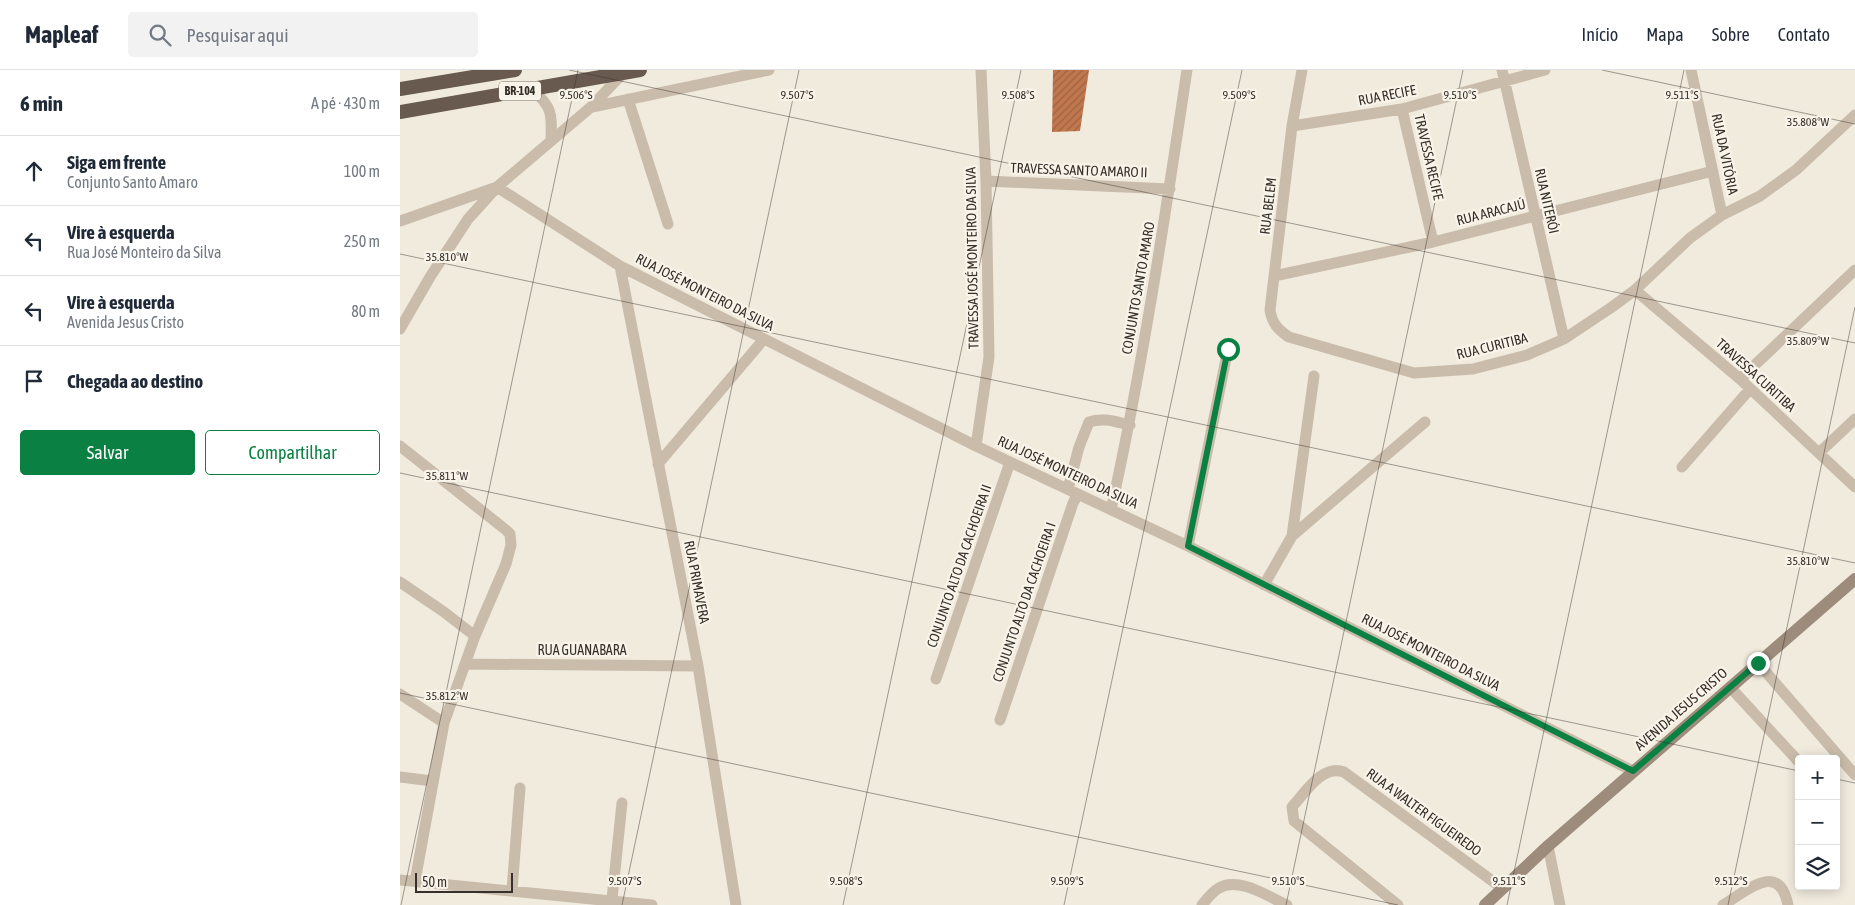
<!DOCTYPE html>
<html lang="pt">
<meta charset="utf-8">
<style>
:root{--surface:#fff;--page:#f2f2f3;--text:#1f2937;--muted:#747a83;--line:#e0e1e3;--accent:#0b8043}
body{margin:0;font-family:"Asap Condensed",sans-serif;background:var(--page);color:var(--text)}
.controls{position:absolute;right:15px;bottom:15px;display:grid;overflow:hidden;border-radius:5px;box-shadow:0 2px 12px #0003}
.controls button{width:45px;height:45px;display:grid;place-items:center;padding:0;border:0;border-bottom:1px solid var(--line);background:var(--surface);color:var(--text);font:25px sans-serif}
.scale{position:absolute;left:15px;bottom:12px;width:98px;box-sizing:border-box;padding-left:5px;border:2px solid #372f2a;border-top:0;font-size:14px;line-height:18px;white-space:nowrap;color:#372f2a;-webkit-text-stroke:4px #f9f4ea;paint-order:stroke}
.stop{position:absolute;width:15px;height:15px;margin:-11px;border:4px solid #0b8043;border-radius:50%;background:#fff}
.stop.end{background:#0b8043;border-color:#fff;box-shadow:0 1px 5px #0008}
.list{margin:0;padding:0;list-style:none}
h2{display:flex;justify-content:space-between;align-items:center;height:65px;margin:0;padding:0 20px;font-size:21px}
h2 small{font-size:16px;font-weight:400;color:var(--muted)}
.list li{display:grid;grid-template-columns:32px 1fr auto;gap:15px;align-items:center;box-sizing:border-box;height:70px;padding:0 20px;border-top:1px solid var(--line)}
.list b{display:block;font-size:19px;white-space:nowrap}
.list p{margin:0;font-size:16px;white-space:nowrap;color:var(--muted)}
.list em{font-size:16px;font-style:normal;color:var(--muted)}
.actions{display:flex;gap:10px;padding:15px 20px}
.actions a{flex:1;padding:11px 0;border:1px solid var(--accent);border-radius:5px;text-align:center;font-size:18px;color:var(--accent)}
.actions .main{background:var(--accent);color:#fff}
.icon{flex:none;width:28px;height:28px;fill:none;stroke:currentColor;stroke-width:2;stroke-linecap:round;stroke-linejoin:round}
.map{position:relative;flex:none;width:1455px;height:835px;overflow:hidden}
header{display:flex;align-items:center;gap:30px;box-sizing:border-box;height:70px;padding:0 25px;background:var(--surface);border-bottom:1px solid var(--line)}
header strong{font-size:24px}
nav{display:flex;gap:28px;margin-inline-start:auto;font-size:18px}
.search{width:350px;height:45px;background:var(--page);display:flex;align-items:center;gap:12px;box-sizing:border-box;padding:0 18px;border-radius:5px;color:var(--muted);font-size:19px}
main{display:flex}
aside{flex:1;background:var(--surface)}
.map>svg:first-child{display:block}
.building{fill:url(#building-hatch)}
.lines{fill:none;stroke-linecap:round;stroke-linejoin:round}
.minor{stroke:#c9bcaa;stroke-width:11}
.secondary{stroke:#9d8c7c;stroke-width:12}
.trunk{stroke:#685a4e;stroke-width:14}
.route{stroke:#0b8043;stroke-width:6}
.ticks{fill:none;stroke:#372f2a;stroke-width:1;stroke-opacity:0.45}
.labels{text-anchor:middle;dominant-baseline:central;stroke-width:4.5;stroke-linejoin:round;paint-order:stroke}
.shield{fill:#f9f4ea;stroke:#716a64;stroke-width:1}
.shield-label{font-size:12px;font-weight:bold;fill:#372f2a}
.street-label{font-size:14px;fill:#372f2a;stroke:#f9f4ea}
.ticks-label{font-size:12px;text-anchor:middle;fill:#372f2a;stroke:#f9f4ea;stroke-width:4.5;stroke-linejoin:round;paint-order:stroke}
</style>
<header>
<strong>Mapleaf</strong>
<div class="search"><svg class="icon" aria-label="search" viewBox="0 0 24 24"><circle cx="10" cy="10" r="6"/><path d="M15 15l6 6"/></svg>Pesquisar aqui</div>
<nav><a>Início</a><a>Mapa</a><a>Sobre</a><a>Contato</a></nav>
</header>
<main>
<aside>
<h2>6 min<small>A pé · 430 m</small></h2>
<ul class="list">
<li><svg class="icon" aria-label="ahead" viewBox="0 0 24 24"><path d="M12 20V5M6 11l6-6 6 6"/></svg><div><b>Siga em frente</b><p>Conjunto Santo Amaro</p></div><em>100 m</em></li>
<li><svg class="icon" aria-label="left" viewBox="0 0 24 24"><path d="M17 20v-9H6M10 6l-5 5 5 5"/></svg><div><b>Vire à esquerda</b><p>Rua José Monteiro da Silva</p></div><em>250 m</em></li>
<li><svg class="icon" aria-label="left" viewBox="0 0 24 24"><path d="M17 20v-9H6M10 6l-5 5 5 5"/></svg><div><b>Vire à esquerda</b><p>Avenida Jesus Cristo</p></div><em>80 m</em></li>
<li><svg class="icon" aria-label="arrive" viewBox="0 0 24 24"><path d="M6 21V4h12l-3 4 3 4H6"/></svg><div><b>Chegada ao destino</b></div></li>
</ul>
<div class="actions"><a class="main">Salvar</a><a>Compartilhar</a></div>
</aside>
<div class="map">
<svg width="1455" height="835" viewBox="0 0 1455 835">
<defs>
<pattern id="building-hatch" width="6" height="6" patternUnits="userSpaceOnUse" patternTransform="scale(1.25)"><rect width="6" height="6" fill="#c0774e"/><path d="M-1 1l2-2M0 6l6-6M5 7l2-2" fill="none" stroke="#9d6241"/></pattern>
</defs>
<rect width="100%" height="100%" fill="#f1ebde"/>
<path class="building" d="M653,0H689L680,61L652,62Z"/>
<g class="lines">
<path class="minor" d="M902,0L892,56L870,240C872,253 878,260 889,267L1014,303L1073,299L1127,285L1164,269L1212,237L1235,220L1290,168L1322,145L1360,126L1396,100L1455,45
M1102,0L1164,269
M1291,0L1322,145
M132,19C152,37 152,43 151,69
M228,29L268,154
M192,37L369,0
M1002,39L1033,172
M892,56L1002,39L1145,0
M586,111L770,119
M0,151L97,117L220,196L576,376L788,476L1233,701
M220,196L298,596L336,835
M874,206L1033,172L1313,101
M1235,220L1340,309L1455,417
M0,259L30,207L68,149L97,117L191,37L224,2
M1340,309L1455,200
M0,376L106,460L110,464L111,475L106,494L75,566L44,653L15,811
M576,376L589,287L586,111L581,0
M1420,382L1455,349
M258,394L364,269
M1282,397L1350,319
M668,419L679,377L689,352C703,347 716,352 730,355
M711,440C743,294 765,147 787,0
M892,466L914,306
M788,476L828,279
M0,512L44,542L75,566
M864,515L892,466L1025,352
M1358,593L1455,705
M66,594L298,596
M536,609L610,392
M1330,617L1399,692
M0,624L44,653
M600,650L673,433L678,424
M0,707L32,711
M1148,776L1160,835
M0,810L252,835
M112,820L120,718
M212,829L222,733
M802,835C807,829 812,822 819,818C838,806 869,827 887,835
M998,835L894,751L892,737C905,723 922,694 944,702L1102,818
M1323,835C1347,821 1379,790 1388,835"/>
<path class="secondary" d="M1085,835L1148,776L1455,509"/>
<path class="trunk" d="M0,19L115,0
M0,42L240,0"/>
</g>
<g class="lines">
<path class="route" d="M828,279L788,476L1233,701L1358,593"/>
</g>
<path class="ticks" d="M169,0L1455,273M1202,0L1455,54M0,184L1455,493M0,403L1399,701M0,623L998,835M1436,709L1455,713M1,835L178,0M222,835L399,0M443,835L621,0M664,835L842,0M886,835L1063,0M1107,835L1284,0M1328,835L1455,237"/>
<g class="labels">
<rect class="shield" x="99" y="11.5" width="42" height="19" rx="4"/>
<g class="shield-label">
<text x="120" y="21">BR-104</text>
</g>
<g class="street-label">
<text transform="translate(987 25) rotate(-11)">RUA RECIFE</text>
<text transform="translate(1325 84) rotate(78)">RUA DA VITÓRIA</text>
<text transform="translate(1029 87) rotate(77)">TRAVESSA RECIFE</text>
<text transform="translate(679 100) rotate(2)">TRAVESSA SANTO AMARO II</text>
<text transform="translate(1147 131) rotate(77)">RUA NITERÓI</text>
<text transform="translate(868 136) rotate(-83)">RUA BELEM</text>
<text transform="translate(1091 142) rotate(-14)">RUA ARACAJÚ</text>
<text transform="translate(572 188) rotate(-91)">TRAVESSA JOSÉ MONTEIRO DA SILVA</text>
<text transform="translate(738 218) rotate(-80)">CONJUNTO SANTO AMARO</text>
<text transform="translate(305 222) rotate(27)">RUA JOSÉ MONTEIRO DA SILVA</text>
<text transform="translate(1092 276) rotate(-14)">RUA CURITIBA</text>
<text transform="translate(1356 305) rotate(42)">TRAVESSA CURITIBA</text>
<text transform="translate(668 402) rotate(25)">RUA JOSÉ MONTEIRO DA SILVA</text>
<text transform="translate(559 496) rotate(-71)">CONJUNTO ALTO DA CACHOEIRA II</text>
<text transform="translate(297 512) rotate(79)">RUA PRIMAVERA</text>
<text transform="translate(624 532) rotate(-71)">CONJUNTO ALTO DA CACHOEIRA I</text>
<text x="182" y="580">RUA GUANABARA</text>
<text transform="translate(1031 582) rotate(27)">RUA JOSÉ MONTEIRO DA SILVA</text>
<text transform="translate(1281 639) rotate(-41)">AVENIDA JESUS CRISTO</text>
<text transform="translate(1024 742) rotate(36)">RUA A WALTER FIGUEIREDO</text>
</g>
</g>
<g class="ticks-label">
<text x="176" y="29">9.506°S</text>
<text x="397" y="29">9.507°S</text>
<text x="618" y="29">9.508°S</text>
<text x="839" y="29">9.509°S</text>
<text x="1060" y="29">9.510°S</text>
<text x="1282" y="29">9.511°S</text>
<text x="1408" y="56">35.808°W</text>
<text x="47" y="191">35.810°W</text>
<text x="1408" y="275">35.809°W</text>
<text x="47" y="410">35.811°W</text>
<text x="1408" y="495">35.810°W</text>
<text x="47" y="630">35.812°W</text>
<text x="225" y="815">9.507°S</text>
<text x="446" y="815">9.508°S</text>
<text x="667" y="815">9.509°S</text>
<text x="888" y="815">9.510°S</text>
<text x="1109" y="815">9.511°S</text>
<text x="1331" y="815">9.512°S</text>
</g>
</svg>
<div class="controls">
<button>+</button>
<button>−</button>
<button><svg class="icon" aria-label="layers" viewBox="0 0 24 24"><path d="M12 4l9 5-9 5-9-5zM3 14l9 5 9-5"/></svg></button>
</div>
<div class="scale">50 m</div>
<div class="stop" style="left:828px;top:279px"></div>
<div class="stop end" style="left:1358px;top:593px"></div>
</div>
</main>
